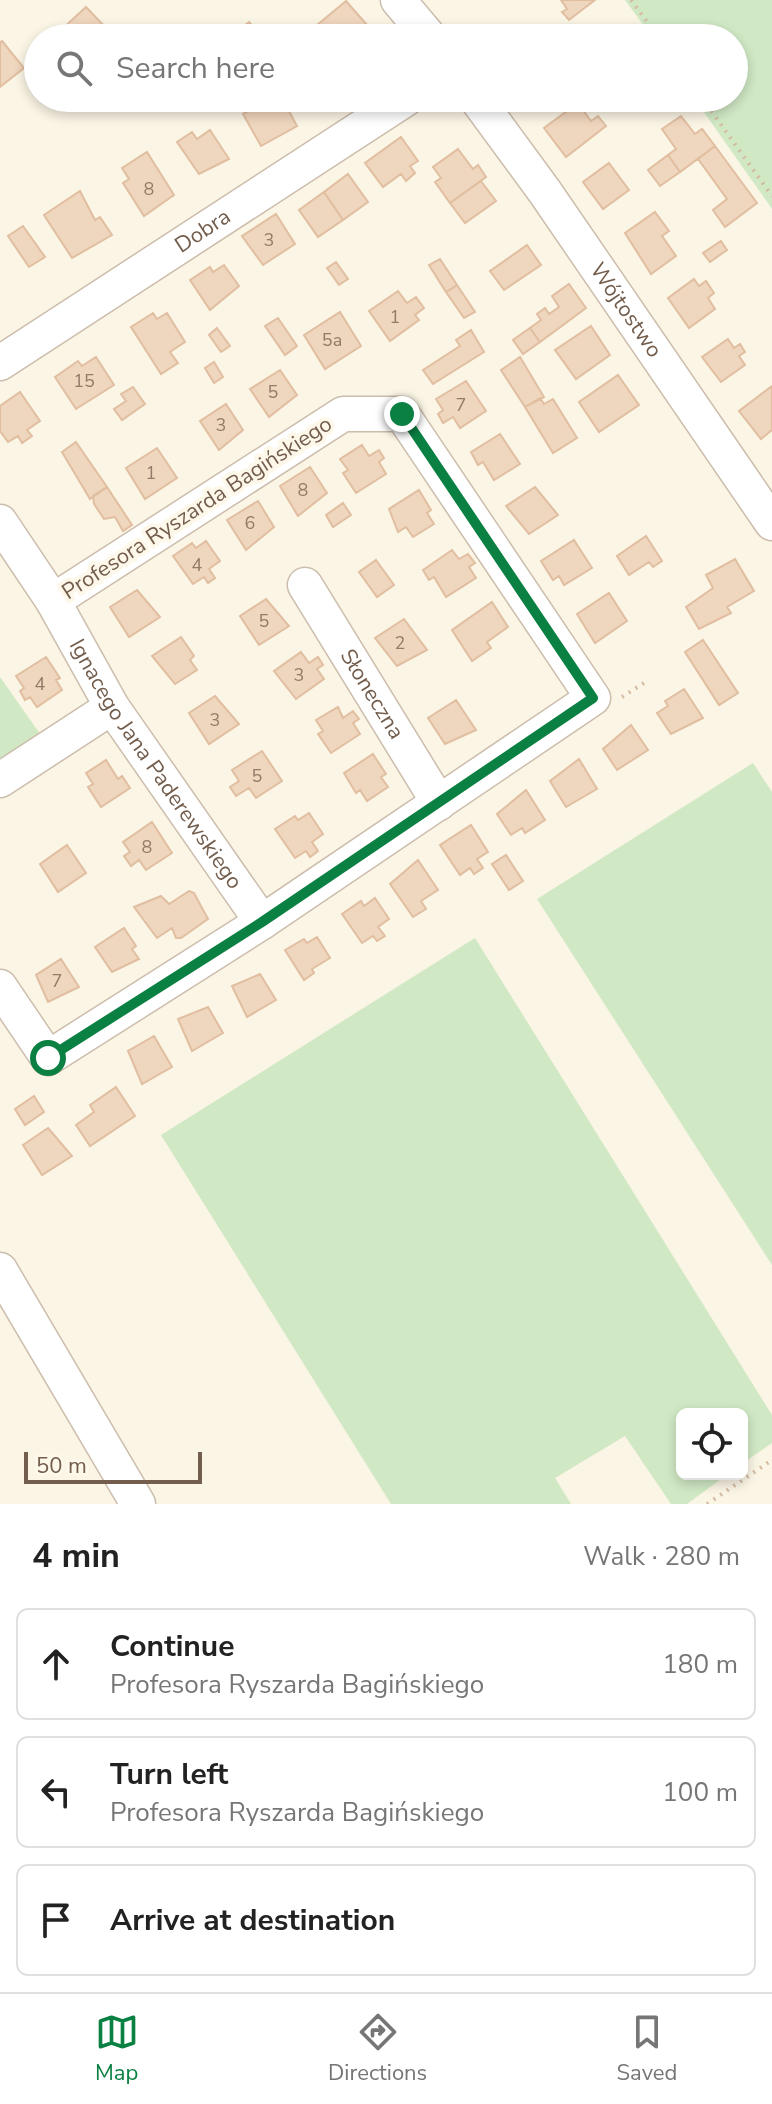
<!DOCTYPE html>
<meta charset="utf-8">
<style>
:root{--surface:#fff;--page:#f6f6f6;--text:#222;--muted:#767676;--line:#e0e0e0;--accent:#0b8043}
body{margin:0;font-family:"Nunito Sans",sans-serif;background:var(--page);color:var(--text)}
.controls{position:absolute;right:24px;bottom:24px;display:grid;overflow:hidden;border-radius:12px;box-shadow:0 4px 12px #0003}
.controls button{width:72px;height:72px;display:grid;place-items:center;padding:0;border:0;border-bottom:2px solid var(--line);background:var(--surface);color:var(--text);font:40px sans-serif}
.scale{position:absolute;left:24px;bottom:20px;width:178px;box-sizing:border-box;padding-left:8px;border:4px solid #735d4c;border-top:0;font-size:22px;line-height:28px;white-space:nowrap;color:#735d4c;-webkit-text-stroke:6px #fef8eb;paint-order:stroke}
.stop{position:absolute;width:24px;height:24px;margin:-18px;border:6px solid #0b8043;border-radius:50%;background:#fff}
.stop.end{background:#0b8043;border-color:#fff;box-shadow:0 2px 8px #0008}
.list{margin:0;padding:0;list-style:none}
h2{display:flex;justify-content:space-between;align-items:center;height:104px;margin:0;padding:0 32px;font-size:34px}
h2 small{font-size:26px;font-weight:400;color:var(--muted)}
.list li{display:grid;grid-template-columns:52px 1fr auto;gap:24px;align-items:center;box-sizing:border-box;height:112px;margin:0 16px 16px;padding:0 16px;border:2px solid var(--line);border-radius:12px}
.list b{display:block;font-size:30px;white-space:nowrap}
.list p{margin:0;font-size:26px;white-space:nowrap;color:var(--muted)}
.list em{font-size:26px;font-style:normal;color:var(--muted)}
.icon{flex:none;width:44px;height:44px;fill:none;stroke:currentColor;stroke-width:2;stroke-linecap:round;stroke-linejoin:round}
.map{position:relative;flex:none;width:772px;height:1504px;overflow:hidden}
.search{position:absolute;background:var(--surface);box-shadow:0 4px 12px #0003;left:24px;right:24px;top:24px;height:88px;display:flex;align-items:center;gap:20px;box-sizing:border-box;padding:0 28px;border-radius:44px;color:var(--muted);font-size:30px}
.sheet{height:488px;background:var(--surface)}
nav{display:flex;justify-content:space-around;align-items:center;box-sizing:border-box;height:112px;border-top:2px solid var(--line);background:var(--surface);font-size:22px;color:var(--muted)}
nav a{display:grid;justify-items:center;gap:4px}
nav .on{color:var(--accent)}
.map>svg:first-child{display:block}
.green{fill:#d0e8c4}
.building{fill:#efd6be;stroke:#e1bea0;stroke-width:2}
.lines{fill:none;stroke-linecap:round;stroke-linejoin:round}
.minor-casing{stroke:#ccbdac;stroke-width:37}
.path{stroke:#d4baa2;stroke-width:4;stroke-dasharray:2 6;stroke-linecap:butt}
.minor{stroke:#fff;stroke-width:34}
.route{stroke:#0b8043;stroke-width:10}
.labels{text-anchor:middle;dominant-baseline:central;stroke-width:8;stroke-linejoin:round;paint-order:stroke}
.number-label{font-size:18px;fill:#927b68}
.street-label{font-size:22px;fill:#735d4c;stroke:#fef8eb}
</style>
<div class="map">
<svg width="772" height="1504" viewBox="0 0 772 1504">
<rect width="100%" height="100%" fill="#fbf5e5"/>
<path class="green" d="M625,0H772V209L694,98H734V38H653Z
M0,677L43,738L0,767Z
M753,763L772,792V1265L537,899Z
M475,938L772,1415V1443L742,1464V1414H682V1474H728L687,1504H671L625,1436L555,1478L571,1504H391L161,1135Z"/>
<path class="building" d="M561,0H595L569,20L562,12L567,9Z
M346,1L367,25L352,38H329L317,25Z
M86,7L106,28L96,38L91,33L86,38H62L64,36L60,31Z
M249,22L263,38H239L235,33Z
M2,41L24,68L0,87V43Z
M250,98H282L297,126L261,146L243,114L250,110L245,101Z
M578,103L591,121L598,116L606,126L566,157L544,128Z
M681,116L695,134L702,129L715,146L680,172L668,155L676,149L662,129Z
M210,130L229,159L199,174L177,142L192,132L197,139Z
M401,137L418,161L410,166L415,173L406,181L401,174L383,187L365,163Z
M715,146L757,203L725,227L713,210L727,199L698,159Z
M458,149L473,169L478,165L486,177L450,203L435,182L441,178L433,167Z
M147,152L174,195L144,216L123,183L129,179L122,168Z
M668,155L680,172L660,186L648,170Z
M609,163L629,190L603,209L583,182Z
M348,174L368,202L343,220L324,192Z
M481,181L496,201L465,223L450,203Z
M80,191L95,220L100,217L112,235L72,258L44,215Z
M324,192L343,220L318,237L299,210Z
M655,212L669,231L662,236L676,256L651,274L625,233Z
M276,214L295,244L263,265L242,236Z
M23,226L45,257L29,267L8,236Z
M721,241L727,250L710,262L703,253Z
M527,245L541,265L504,290L490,271Z
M440,259L457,285L446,292L429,265Z
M336,262L348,279L339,285L327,268Z
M224,265L239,286L210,310L190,280L210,267L213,272Z
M694,279L699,286L706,281L714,293L708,298L715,309L689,328L668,298Z
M569,284L586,308L540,342L530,328L541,320L537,314L545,308L549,314L559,307L552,296Z
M457,285L475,312L464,318L446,292Z
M398,291L407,303L416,297L424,308L415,315L419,320L390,341L369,311Z
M340,312L361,346L325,369L304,335Z
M153,313L157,319L167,313L185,342L170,352L178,363L161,374L131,327Z
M278,318L297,346L285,355L265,326Z
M591,326L610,355L576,379L555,350Z
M217,328L230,346L221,352L209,335Z
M530,328L540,342L523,354L513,340Z
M471,330L484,352L433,384L423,370L460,346L456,340Z
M728,339L734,348L740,344L745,352L739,356L745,365L721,382L702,357Z
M96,357L114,385L76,409L55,377L78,361L82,366Z
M520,357L544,397L525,407L501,370Z
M214,362L223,377L214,383L205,368Z
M280,370L297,395L269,417L250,389Z
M618,375L639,405L599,432L579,402Z
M466,381L486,411L460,428L453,417L443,423L438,414L443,410L436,399Z
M772,386V430L761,439L739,411Z
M133,387L145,404L122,420L114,409L126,401L121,394Z
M20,392L40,421L27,430L32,436L22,443L18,436L8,442L0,431V406Z
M540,398L544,404L553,399L577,438L553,453L525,407Z
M226,404L243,430L219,450L200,421Z
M500,434L520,464L494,480L483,462L478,465L471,452Z
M76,442L107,487L90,499L62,452Z
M362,445L369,456L379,450L384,458L379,462L386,474L356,493L343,473L348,470L340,459Z
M157,448L177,478L145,499L126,468Z
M310,467L327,493L298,516L280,486Z
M107,487L132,525L123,531L115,517L104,519L94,504L93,496Z
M535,487L558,515L529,534L506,506Z
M419,490L431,510L427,513L434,524L413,537L406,527L398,532L389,509Z
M258,501L274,527L246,550L227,520Z
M343,503L351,515L333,527L326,515Z
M646,536L662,561L653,567L649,562L629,575L617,556Z
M574,540L592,568L564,585L559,576L553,580L541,561Z
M206,541L220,561L209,569L215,578L208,583L204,577L193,584L173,556L192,543L196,548Z
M452,550L459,559L468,554L475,563L469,567L476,578L446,597L434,577L429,580L423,570Z
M735,559L754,591L727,607L731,613L699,629L686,607L713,588L706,575Z
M376,560L394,585L377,597L359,572Z
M137,590L160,617L129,637L110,607Z
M609,593L627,621L595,643L577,614Z
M266,599L289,626L259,645L240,616Z
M492,602L508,627L487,642L491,648L472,661L452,630Z
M404,619L427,650L397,666L375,638Z
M181,637L194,656L190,660L197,670L175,684L152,656Z
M703,640L738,693L719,705L685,652Z
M301,652L309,663L318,657L323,665L317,669L324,679L296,699L274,671Z
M46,657L60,678L56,680L62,690L37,707L30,697L25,700L20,691L24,688L16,676Z
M684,689L703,718L671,734L657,713L668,706L665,701Z
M215,696L239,724L209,744L189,713Z
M456,700L476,730L445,744L428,718Z
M338,707L343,718L353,711L359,719L353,723L360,734L331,753L318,734L323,731L316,720Z
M631,725L648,750L617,770L603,749Z
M262,751L282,781L256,798L249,788L236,796L230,787L239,781L232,770Z
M373,754L386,774L381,777L388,787L367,801L360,790L356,793L344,773Z
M579,759L597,789L566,807L550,781Z
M106,760L118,779L122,776L130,788L101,807L88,787L93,784L86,773Z
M526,790L545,820L525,833L522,828L511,835L497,814Z
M309,813L323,834L312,842L318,851L310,857L306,851L295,858L275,829L295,816L298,820Z
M152,822L172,853L146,870L139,860L131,866L124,856L130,852L123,842Z
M471,825L488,852L477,859L483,868L474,874L470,868L460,875L440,845Z
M67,845L86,873L58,892L40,864Z
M506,855L523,881L509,890L492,864Z
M418,860L438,890L421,901L426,909L413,917L390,884Z
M189,891L194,893L208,919L181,938H176L172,928L157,938L134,907L161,896L169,904Z
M375,898L389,919L378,927L385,936L377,941L373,936L362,943L342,914L361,901L364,906Z
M124,928L136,946L132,949L139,959L112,972L95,947Z
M317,937L330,958L312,969L314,973L304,980L285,950L304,939L307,943Z
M61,959L79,987L48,1002L36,975Z
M260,974L276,1000L247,1017L232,986Z
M208,1007L223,1033L192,1051L178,1019Z
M154,1036L172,1067L142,1084L128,1051Z
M116,1087L135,1116L90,1146L76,1125L94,1112L90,1105Z
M34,1096L44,1112L25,1125L15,1109Z
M48,1128L72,1156L42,1175L23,1145Z"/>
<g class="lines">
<g class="minor-casing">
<g id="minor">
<path d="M398,0L430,38"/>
<path id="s1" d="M476,98L545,192L772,523"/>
<path id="s2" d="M0,363L407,98"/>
<path id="s3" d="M0,522L53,601L112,707L262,922"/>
<path id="s4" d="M305,585L439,803"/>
<path d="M0,780L112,707"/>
<path d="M0,987L48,1058L262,922L593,698L402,414H343L53,601"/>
<path d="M0,1270L138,1504"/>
</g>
</g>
<path class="path" d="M631,0L659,38
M702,98L772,196
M622,697L647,681
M707,1504L772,1460"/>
<use href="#minor" class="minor"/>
</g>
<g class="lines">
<path class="route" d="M48,1058L262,922L593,698L402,414"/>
</g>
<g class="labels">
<g class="number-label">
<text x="149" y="189">8</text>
<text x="269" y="240">3</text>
<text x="395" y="317">1</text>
<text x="332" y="340">5a</text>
<text x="84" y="381">15</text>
<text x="273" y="392">5</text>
<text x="461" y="405">7</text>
<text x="221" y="425">3</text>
<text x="151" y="473">1</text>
<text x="303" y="490">8</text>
<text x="250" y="523">6</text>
<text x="197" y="565">4</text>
<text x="264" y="621">5</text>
<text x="400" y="643">2</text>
<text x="299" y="675">3</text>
<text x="40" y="684">4</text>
<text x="215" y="720">3</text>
<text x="257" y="776">5</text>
<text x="147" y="847">8</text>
<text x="57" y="981">7</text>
</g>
<g class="street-label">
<text stroke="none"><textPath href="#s2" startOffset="242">Dobra</textPath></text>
<text stroke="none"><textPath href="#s1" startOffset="260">Wójtostwo</textPath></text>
<text transform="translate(197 508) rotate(-33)">Profesora Ryszarda Bagińskiego</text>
<text stroke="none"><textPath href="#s4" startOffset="128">Słoneczna</textPath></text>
<text stroke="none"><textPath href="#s3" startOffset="288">Ignacego Jana Paderewskiego</textPath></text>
</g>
</g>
</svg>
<div class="controls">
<button><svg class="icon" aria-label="locate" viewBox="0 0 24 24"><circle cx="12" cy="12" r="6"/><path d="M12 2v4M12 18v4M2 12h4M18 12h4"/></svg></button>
</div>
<div class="scale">50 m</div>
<div class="stop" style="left:48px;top:1058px"></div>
<div class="stop end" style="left:402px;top:414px"></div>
<div class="search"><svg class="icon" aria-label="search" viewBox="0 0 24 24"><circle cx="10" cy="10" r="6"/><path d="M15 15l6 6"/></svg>Search here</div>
</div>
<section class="sheet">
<h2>4 min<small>Walk · 280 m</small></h2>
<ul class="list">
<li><svg class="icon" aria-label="ahead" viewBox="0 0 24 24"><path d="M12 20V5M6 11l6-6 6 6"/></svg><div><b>Continue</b><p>Profesora Ryszarda Bagińskiego</p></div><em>180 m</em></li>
<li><svg class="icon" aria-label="left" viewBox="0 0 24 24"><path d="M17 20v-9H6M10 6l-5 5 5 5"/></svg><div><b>Turn left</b><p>Profesora Ryszarda Bagińskiego</p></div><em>100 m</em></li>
<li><svg class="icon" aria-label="arrive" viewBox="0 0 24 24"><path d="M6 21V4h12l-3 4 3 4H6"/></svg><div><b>Arrive at destination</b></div></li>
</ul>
</section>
<nav>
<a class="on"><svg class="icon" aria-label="map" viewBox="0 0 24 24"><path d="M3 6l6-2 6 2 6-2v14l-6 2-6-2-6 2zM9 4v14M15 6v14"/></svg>Map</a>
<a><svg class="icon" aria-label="directions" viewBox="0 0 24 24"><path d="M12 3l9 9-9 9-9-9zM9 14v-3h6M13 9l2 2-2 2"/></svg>Directions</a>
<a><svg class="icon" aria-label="saved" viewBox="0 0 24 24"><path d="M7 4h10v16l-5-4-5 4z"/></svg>Saved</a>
</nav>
